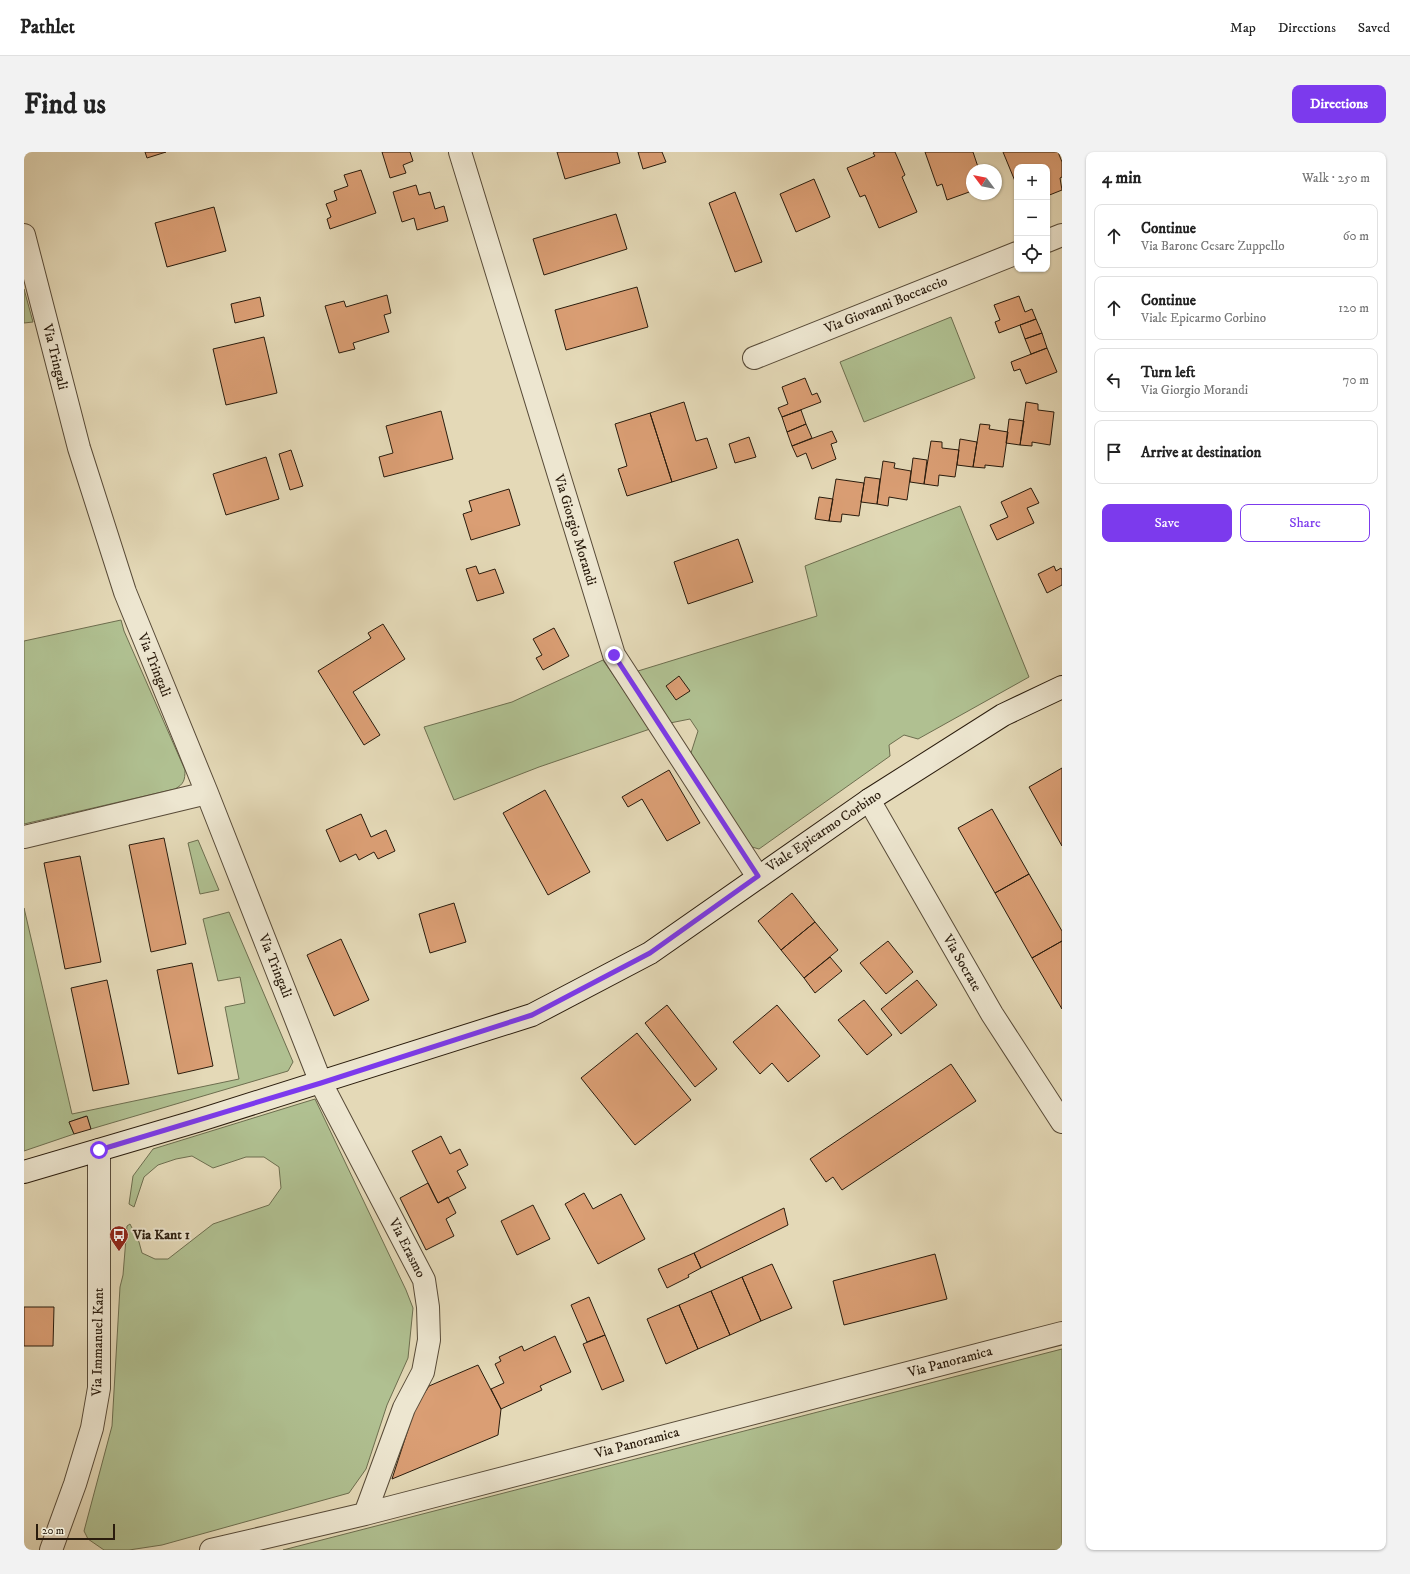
<!DOCTYPE html>
<meta charset="utf-8">
<style>
:root{--surface:#fff;--page:#f2f2f2;--text:#222;--muted:#767676;--line:#e0e0e0;--accent:#7c3aed}
body{margin:0;font-family:"IM FELL DW Pica",serif;background:var(--page);color:var(--text)}
.controls{position:absolute;right:12px;top:12px;display:grid;overflow:hidden;border-radius:8px;box-shadow:0 1px 3px #0004}
.controls button{width:36px;height:36px;display:grid;place-items:center;padding:0;border:0;border-bottom:1px solid var(--line);background:var(--surface);color:var(--text);font:20px sans-serif}
.compass{position:absolute;left:942px;top:12px;width:36px;height:36px;border-radius:50%;background:var(--surface);box-shadow:0 1px 3px #0004;rotate:302deg}
.scale{position:absolute;left:12px;bottom:10px;width:79px;box-sizing:border-box;padding-left:4px;border:2px solid #2a1c0d;border-top:0;font-size:11px;line-height:14px;white-space:nowrap;color:#2a1c0d;-webkit-text-stroke:3px #ede6d0;paint-order:stroke}
.stop{position:absolute;width:12px;height:12px;margin:-9px;border:3px solid #7c3aed;border-radius:50%;background:#fff}
.stop.end{background:#7c3aed;border-color:#fff;box-shadow:0 1px 4px #0008}
.list{margin:0;padding:0;list-style:none}
h2{display:flex;justify-content:space-between;align-items:center;height:52px;margin:0;padding:0 16px;font-size:17px}
h2 small{font-size:13px;font-weight:400;color:var(--muted)}
.list li{display:grid;grid-template-columns:26px 1fr auto;gap:12px;align-items:center;box-sizing:border-box;height:64px;margin:0 8px 8px;padding:0 8px;border:1px solid var(--line);border-radius:8px}
.list b{display:block;font-size:15px;white-space:nowrap}
.list p{margin:0;font-size:13px;white-space:nowrap;color:var(--muted)}
.list em{font-size:13px;font-style:normal;color:var(--muted)}
.actions{display:flex;gap:8px;padding:12px 16px}
.actions a{flex:1;padding:9px 0;border:1px solid var(--accent);border-radius:8px;text-align:center;font-size:14px;color:var(--accent)}
.actions .main{background:var(--accent);color:#fff}
.icon{flex:none;width:22px;height:22px;fill:none;stroke:currentColor;stroke-width:2;stroke-linecap:round;stroke-linejoin:round}
.map{position:relative;flex:none;width:1038px;height:1398px;overflow:hidden;border-radius:8px}
header{display:flex;align-items:center;gap:24px;box-sizing:border-box;height:56px;padding:0 20px;background:var(--surface);border-bottom:1px solid var(--line)}
header strong{font-size:19px}
nav{display:flex;gap:22px;margin-inline-start:auto;font-size:14px}
.intro{display:flex;align-items:center;justify-content:space-between;box-sizing:border-box;height:96px;padding:0 24px}
h1{margin:0;font-size:28px}
.button{padding:10px 18px;border-radius:8px;background:var(--accent);color:#fff;font-size:14px;font-weight:700}
main{display:flex;gap:24px;padding:0 24px}
aside{flex:1;background:var(--surface);border-radius:8px;box-shadow:0 1px 3px #0004}
.map>svg:first-child{display:block}
.green{fill:#b0c091;stroke:#6d6e4f}
.building{fill:#da9e74;stroke:#2a1c0d}
.lines{fill:none;stroke-linecap:round;stroke-linejoin:round}
.street-casing{stroke:#584b38;stroke-width:24}
.secondary-casing{stroke:#2a1c0d;stroke-width:24}
.street{stroke:#ede6d0;stroke-width:22}
.secondary{stroke:#ede6d0;stroke-width:22}
.route{stroke:#7c3aed;stroke-width:5}
.labels{text-anchor:middle;dominant-baseline:central;stroke-width:4;stroke-linejoin:round;paint-order:stroke}
.street-label{font-size:14px;fill:#2a1c0d;stroke:#ede6d0}
.poi-label{font-size:14px;font-weight:bold;fill:#2a1c0d;stroke:#ede6d0;text-anchor:start}
</style>
<header>
<strong>Pathlet</strong>
<nav><a>Map</a><a>Directions</a><a>Saved</a></nav>
</header>
<div class="intro"><h1>Find us</h1><a class="button">Directions</a></div>
<main>
<div class="map">
<svg width="1038" height="1398" viewBox="0 0 1038 1398">
<rect width="100%" height="100%" fill="#e4d9b7"/>
<filter id="stains"><feTurbulence type="fractalNoise" baseFrequency=".005" numOctaves="4"/><feColorMatrix values="0 0 0 0 .2 0 0 0 0 .09 0 0 0 0 .02 0 0 0 .5 -.17"/></filter>
<radialGradient id="worn" r=".72"><stop offset=".6" stop-color="#630" stop-opacity="0"/><stop offset="1" stop-color="#630" stop-opacity=".3"/></radialGradient>
<path class="green" d="M0,137L9,170L0,171Z
M927,165L951,226L840,270L816,210Z
M936,354L1005,525L894,587L880,583L865,593L866,604L735,697L728,695L666,604L674,579L666,567L646,571L614,519L793,464L781,414Z
M97,468L100,479L161,618C161,628 160,632 151,637L0,672V489Z
M579,508L626,577L515,615L430,648L400,575L488,550Z
M174,688L195,738L176,742L164,691Z
M0,756L48,962L215,927L201,855L221,851L216,825L194,829L179,767L205,760L269,910L264,919L67,977L62,964L45,970L50,982L0,999Z
M291,947L382,1138L389,1156L384,1206L363,1253L342,1317L325,1341L138,1393L105,1398H80L64,1387L60,1379L88,1274L96,1135L99,1123L103,1074L106,1072L115,1090L118,1101L131,1107H144L189,1072L245,1053L257,1036L255,1015L240,1005H222L189,1016L168,1004L152,1007L134,1013L120,1025L110,1055L105,1052L109,1024L129,997Z
M1038,1197V1398H259Z"/>
<path class="building" d="M121,0H142L123,6Z
M358,0H386L389,9L379,13L382,21L366,26Z
M533,0H593L596,11L541,27Z
M614,0H638L642,10L619,17Z
M851,0H871L881,23L878,25L893,60L855,76L841,43L836,45L823,16L851,4L849,1Z
M901,0H949L955,18H948V39L923,48L918,32L913,34Z
M979,0H1034L1038,10V25L1036,26L1038,38L1023,44V15H993V34Z
M337,18L352,61L306,77L303,67L307,65L302,52L313,48L310,39L324,34L320,23Z
M790,27L806,65L772,80L756,42Z
M392,33L395,43L406,40L411,57L420,54L424,69L393,78L390,66L378,70L369,40Z
M711,40L738,110L711,120L685,51Z
M190,55L202,99L143,115L131,71Z
M592,62L603,97L520,123L509,87Z
M613,135L624,175L542,198L531,158Z
M363,143L367,161L360,163L365,180L329,191L331,197L315,201L301,154L320,149L322,155Z
M995,144L1001,160L1008,157L1012,167L975,181L971,170L976,168L970,153Z
M236,145L240,164L211,171L207,152Z
M1012,167L1018,181L1001,187L996,173Z
M1018,181L1023,196L1007,202L1001,187Z
M240,185L253,241L202,253L189,197Z
M1023,196L1033,220L1002,232L996,217L990,219L987,210Z
M781,226L788,243L793,241L797,250L758,265L754,256L764,252L758,235Z
M660,250L672,289L683,286L693,316L648,330L626,261Z
M1002,250L1014,252V258L1030,260L1026,293L1008,290V294L996,293Z
M777,258L782,272L763,280L758,265Z
M417,259L429,307L360,325L355,305L369,301L362,274Z
M626,261L648,330L603,344L594,317L603,314L591,272Z
M985,267L1000,269L996,293L982,291Z
M782,272L788,286L768,294L763,280Z
M956,272L966,273L965,277L984,280L979,315L961,313V316L949,315Z
M808,279L813,290L807,292L812,307L788,317L782,301L773,305L768,294Z
M725,285L732,305L711,311L705,292Z
M936,287L953,290L949,315L933,313Z
M907,289L918,290V296L935,298L931,325L915,323L914,334L900,332Z
M267,298L279,334L266,338L255,302Z
M242,305L255,347L202,363L189,322Z
M889,306L903,308L900,332L886,330Z
M859,309L871,311L870,316L887,319L883,348L865,345L864,354L853,352Z
M841,325L856,327L853,352L837,350Z
M812,327L840,331L835,364L818,362L817,370L805,369Z
M1007,336L1015,351L1003,356L1010,371L973,388L966,373L984,365L977,350Z
M485,337L496,373L447,388L439,362L448,359L445,349Z
M795,345L809,347L805,369L791,367Z
M714,387L729,430L664,452L650,410Z
M452,414L455,422L471,417L480,441L453,449L442,417Z
M1030,414L1032,419L1037,416L1038,418V433L1023,441L1014,422Z
M359,472L381,507L329,540L356,583L340,593L294,519L347,486L344,481Z
M530,476L545,504L519,518L512,506L518,503L509,487Z
M655,524L666,539L652,548L642,534Z
M1038,616V694L1005,635Z
M645,618L676,671L643,689L618,647L604,655L598,645Z
M521,638L566,720L524,743L479,661Z
M968,657L1005,722L971,741L934,676Z
M337,662L347,685L362,678L371,699L354,707L350,700L335,708L332,702L316,710L302,678Z
M140,686L162,792L127,800L105,693Z
M56,704L77,810L41,817L20,711Z
M1005,722L1038,779V789L1008,806L971,741Z
M768,741L791,770L757,798L734,769Z
M430,751L442,790L406,801L395,762Z
M791,770L814,798L780,826L757,798Z
M317,787L345,848L310,864L283,803Z
M864,789L889,820L862,842L836,811Z
M1038,789V857L1008,806Z
M806,805L818,819L791,841L780,826Z
M168,811L189,914L154,922L133,818Z
M83,828L105,932L69,939L47,836Z
M893,828L913,853L877,882L857,857Z
M840,848L868,883L843,903L814,868Z
M643,853L693,917L671,935L621,871Z
M753,853L796,904L764,930L748,911L736,922L709,890Z
M613,881L667,948L611,993L557,926Z
M927,912L952,949L818,1038L809,1025L802,1030L786,1007Z
M63,964L67,977L50,982L45,970Z
M417,984L426,1002L436,997L444,1013L433,1019L442,1036L414,1051L388,999Z
M404,1031L414,1051L424,1045L432,1061L422,1067L430,1084L402,1098L376,1046Z
M560,1041L569,1057L597,1042L621,1087L574,1112L541,1052Z
M509,1053L526,1087L493,1103L477,1069Z
M760,1056L764,1073L677,1116L670,1101Z
M670,1101L677,1116L664,1123L665,1125L643,1136L634,1117Z
M911,1102L923,1147L820,1173L809,1129Z
M748,1112L768,1156L737,1169L718,1125Z
M718,1125L737,1169L706,1183L687,1139Z
M687,1139L706,1183L674,1197L655,1153Z
M565,1145L581,1183L563,1190L547,1153Z
M655,1153L674,1197L642,1212L623,1167Z
M0,1155H30L29,1194H0Z
M581,1183L600,1229L578,1238L559,1192Z
M531,1184L547,1220L516,1234L518,1238L477,1257L467,1237L480,1231L471,1212L477,1209L475,1205L498,1194L500,1199Z
M454,1213L477,1257L474,1283L368,1327L391,1256L405,1234Z"/>
<g class="lines">
<g class="street-casing">
<path id="street" d="M436,0L590,503L734,725
M0,83L55,296L101,440L183,641L297,931L400,1128L404,1155L405,1188L399,1220L380,1256L341,1362
M1023,89L1038,83
M730,206L993,101
M845,648L968,862L1038,970
M0,685L183,641
M27,1398L51,1332L68,1276L75,1236V998
M187,1398L341,1362L1038,1181"/>
</g>
<g class="secondary-casing">
<path id="secondary" d="M0,1020L173,969L508,863L626,801L845,648L979,563L1038,535"/>
</g>
<use href="#street" class="street"/>
<use href="#secondary" class="secondary"/>
</g>
<g class="lines">
<path class="route" d="M75,998L297,931L508,863L626,801L734,724L590,503"/>
</g>
<defs>
<g id="bus-pin" transform="scale(1)"><path d="M0 17L-7.5 6A9.5 9.5 0 1 1 7.5 6Z" fill="#8f2418" stroke="#ede6d0"/><path d="M-5-6H5V4H4V6H2V4H-2V6H-4V4H-5ZM-3.5-4V0h7V-4ZM-3.5 1.2v1.5H-2V1.2ZM2 1.2v1.5H3.5V1.2Z" fill="#fff"/></g>
</defs>
<g fill-rule="evenodd">
<use href="#bus-pin" x="95" y="1083"/>
</g>
<g class="labels">
<g class="street-label">
<text transform="translate(862 153) rotate(-22)">Via Giovanni Boccaccio</text>
<text transform="translate(31 205) rotate(76)">Via Tringali</text>
<text transform="translate(551 378) rotate(73)">Via Giorgio Morandi</text>
<text transform="translate(130 513) rotate(68)">Via Tringali</text>
<text transform="translate(800 679) rotate(-34)">Viale Epicarmo Corbino</text>
<text transform="translate(938 811) rotate(60)">Via Socrate</text>
<text transform="translate(251 814) rotate(68)">Via Tringali</text>
<text transform="translate(383 1096) rotate(63)">Via Erasmo</text>
<text transform="translate(74 1190) rotate(-89)">Via Immanuel Kant</text>
<text transform="translate(926 1210) rotate(-15)">Via Panoramica</text>
<text transform="translate(613 1291) rotate(-15)">Via Panoramica</text>
</g>
<g class="poi-label">
<text x="109" y="1083">Via Kant 1</text>
</g>
</g>
<rect width="100%" height="100%" filter="url(#stains)"/>
<rect width="100%" height="100%" fill="url(#worn)"/>
</svg>
<div class="controls">
<button>+</button>
<button>−</button>
<button><svg class="icon" aria-label="locate" viewBox="0 0 24 24"><circle cx="12" cy="12" r="6"/><path d="M12 2v4M12 18v4M2 12h4M18 12h4"/></svg></button>
</div>
<svg class="compass" viewBox="-18 -18 36 36"><path d="M0-13l5 13h-10z" fill="#e53935"/><path d="M0 13l5-13h-10z" fill="#767676"/></svg>
<div class="scale">20 m</div>
<div class="stop" style="left:75px;top:998px"></div>
<div class="stop end" style="left:590px;top:503px"></div>
</div>
<aside>
<h2>4 min<small>Walk · 250 m</small></h2>
<ul class="list">
<li><svg class="icon" aria-label="ahead" viewBox="0 0 24 24"><path d="M12 20V5M6 11l6-6 6 6"/></svg><div><b>Continue</b><p>Via Barone Cesare Zuppello</p></div><em>60 m</em></li>
<li><svg class="icon" aria-label="ahead" viewBox="0 0 24 24"><path d="M12 20V5M6 11l6-6 6 6"/></svg><div><b>Continue</b><p>Viale Epicarmo Corbino</p></div><em>120 m</em></li>
<li><svg class="icon" aria-label="left" viewBox="0 0 24 24"><path d="M17 20v-9H6M10 6l-5 5 5 5"/></svg><div><b>Turn left</b><p>Via Giorgio Morandi</p></div><em>70 m</em></li>
<li><svg class="icon" aria-label="arrive" viewBox="0 0 24 24"><path d="M6 21V4h12l-3 4 3 4H6"/></svg><div><b>Arrive at destination</b></div></li>
</ul>
<div class="actions"><a class="main">Save</a><a>Share</a></div>
</aside>
</main>
